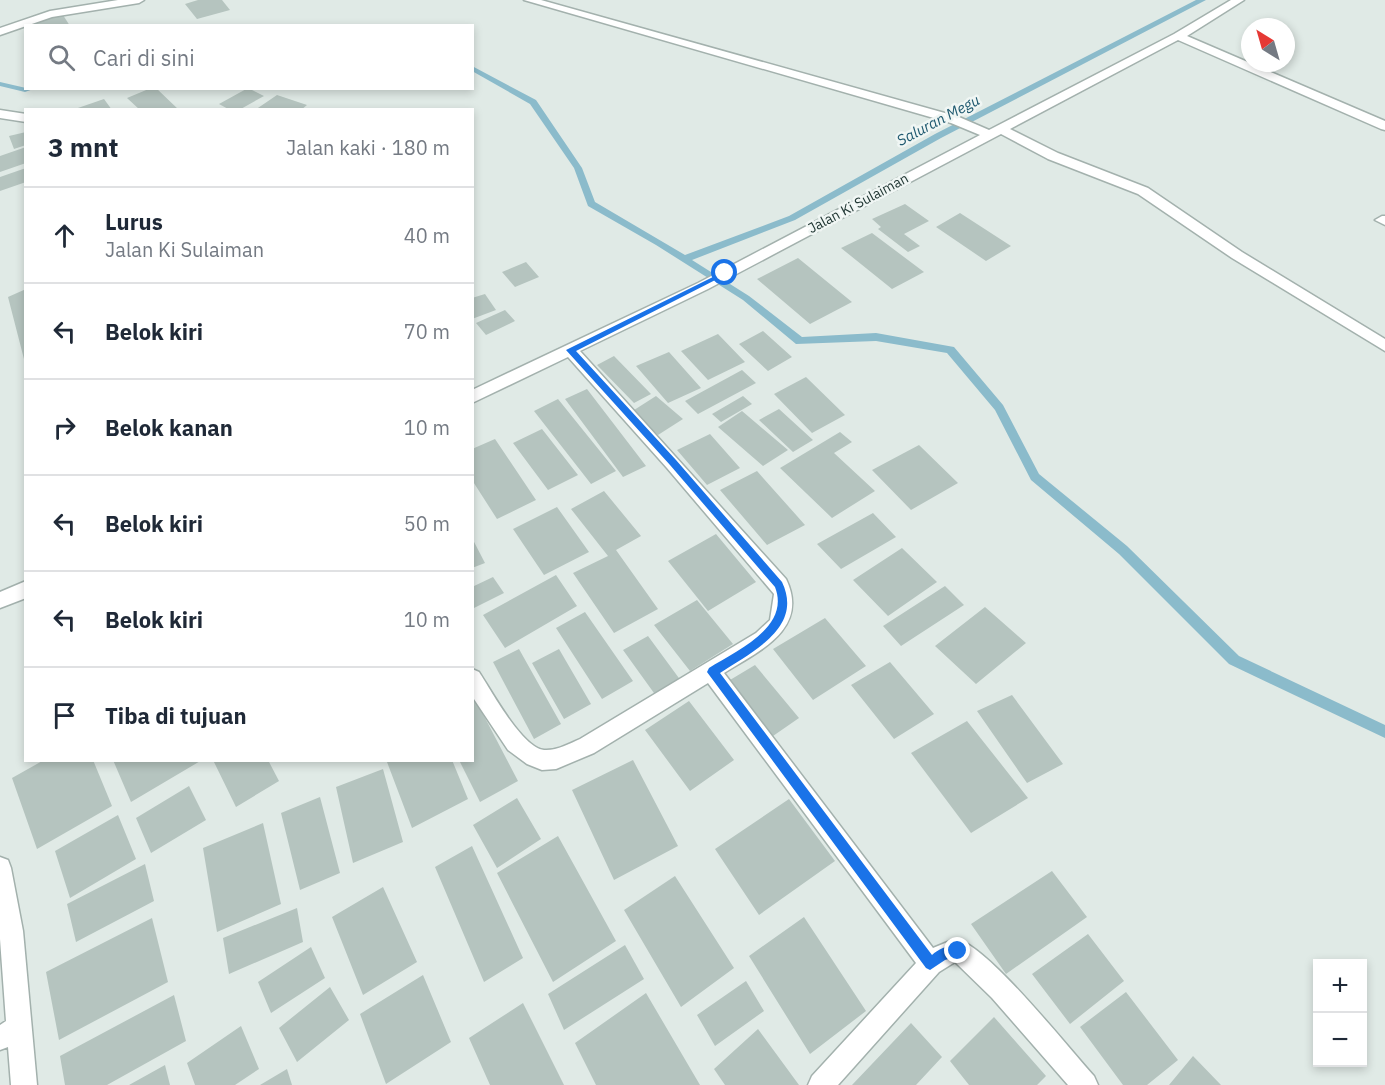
<!DOCTYPE html>
<html lang="id">
<meta charset="utf-8">
<style>
:root{--surface:#fff;--page:#f2f2f3;--text:#1f2937;--muted:#747a83;--line:#e0e1e3}
body{margin:0;font-family:"IBM Plex Sans",sans-serif;background:var(--page);color:var(--text)}
.controls{position:absolute;right:18px;bottom:18px;display:grid;overflow:hidden;border-radius:0px;box-shadow:0 3px 9px #0003}
.controls button{width:54px;height:54px;display:grid;place-items:center;padding:0;border:0;border-bottom:2px solid var(--line);background:var(--surface);color:var(--text);font:30px sans-serif}
.compass{position:absolute;left:1241px;top:18px;width:54px;height:54px;border-radius:50%;background:var(--surface);box-shadow:0 3px 9px #0003;rotate:323deg}
.stop{position:absolute;width:18px;height:18px;margin:-14px;border:4px solid #1a73e8;border-radius:50%;background:#fff}
.stop.end{background:#1a73e8;border-color:#fff;box-shadow:0 2px 6px #0008}
.list{margin:0;padding:0;list-style:none}
h2{display:flex;justify-content:space-between;align-items:center;height:78px;margin:0;padding:0 24px;font-size:26px}
h2 small{font-size:20px;font-weight:400;color:var(--muted)}
.list li{display:grid;grid-template-columns:39px 1fr auto;gap:18px;align-items:center;box-sizing:border-box;height:96px;padding:0 24px;border-top:2px solid var(--line)}
.list b{display:block;font-size:22px;white-space:nowrap}
.list p{margin:0;font-size:20px;white-space:nowrap;color:var(--muted)}
.list em{font-size:20px;font-style:normal;color:var(--muted)}
.icon{flex:none;width:33px;height:33px;fill:none;stroke:currentColor;stroke-width:2;stroke-linecap:round;stroke-linejoin:round}
.map{position:relative;flex:none;width:1385px;height:1085px;overflow:hidden}
.search{position:absolute;background:var(--surface);box-shadow:0 3px 9px #0003;left:24px;top:24px;width:450px;height:66px;display:flex;align-items:center;gap:15px;box-sizing:border-box;padding:0 21px;border-radius:0px;color:var(--muted);font-size:22px}
.panel{position:absolute;background:var(--surface);box-shadow:0 3px 9px #0003;left:24px;top:108px;width:450px;height:654px;border-radius:0px}
.map>svg:first-child{display:block}
.lines{fill:none;stroke-linecap:round;stroke-linejoin:round}
.stream{fill:#8bbbcb;fill-rule:evenodd}
.building{fill:#b5c4bf}
.minor-casing{stroke:#a3b1ad;stroke-width:3}
.minor{fill:#fff;fill-rule:evenodd}
.route{fill:#1a73e8}
.labels{text-anchor:middle;dominant-baseline:central;stroke-width:5;stroke-linejoin:round;paint-order:stroke}
.far-street-label{font-size:14px;fill:#223835;stroke:#f0f6f4}
.far-water-label{font-size:15px;font-style:italic;fill:#205a70;stroke:#f0f6f4}
</style>
<div class="map">
<svg width="1385" height="1085" viewBox="0 0 1385 1085">
<rect width="100%" height="100%" fill="#e0eae6"/>
<g class="lines">
<path class="stream" d="M1196,0H1206L941,138L795,220L692,260L749,296L802,337L876,333L954,347L1003,405L1039,474L1127,546L1239,656L1385,725V738L1229,664L1119,554L1031,480L995,410L947,353L876,341L796,344L743,300L656,245L588,206L574,168L530,104L472,71V66L536,100L582,168L595,202L685,255L789,216L935,134Z
M0,82L26,88H36L25,92L0,86Z"/>
</g>
<path class="building" d="M198,0H222L230,10L197,19L185,4Z
M63,15L70,26H26V25Z
M151,88H156L179,110H140L127,98Z
M248,88L264,96L239,110H230L219,104Z
M277,95L307,105L301,110H255Z
M104,99L112,110H75V109Z
M26,132V145L14,149L9,136Z
M26,147V163L0,172V156Z
M26,168V182L0,191V177Z
M905,204L929,221L904,234L920,246L908,252L878,229L881,227L872,219Z
M960,213L1011,246L986,261L936,227Z
M872,233L924,272L892,289L841,248Z
M798,258L852,302L810,324L757,279Z
M526,262L539,277L515,287L502,272Z
M26,289V363H25L8,297Z
M485,294L496,310L472,319V298Z
M505,310L515,321L486,335L476,323Z
M763,331L792,357L768,371L739,344Z
M718,334L745,362L708,380L681,351Z
M669,352L701,388L668,403L636,366Z
M614,356L651,394L634,403L597,365Z
M742,370L756,383L698,414L685,401Z
M806,377L845,415L812,433L774,394Z
M587,389L646,466L623,477L565,399Z
M656,396L683,419L658,435L631,412Z
M743,396L752,404L721,422L712,414Z
M558,399L616,471L591,484L534,411Z
M779,409L813,440L793,452L759,420Z
M742,411L788,450L763,466L718,427Z
M542,429L578,475L548,490L513,443Z
M840,432L852,442L834,453L875,491L832,518L780,468Z
M710,434L740,468L707,485L677,450Z
M495,439L536,500L497,519L472,480V449Z
M919,445L958,483L911,510L872,470Z
M757,471L805,525L767,545L720,490Z
M604,491L641,536L616,550L658,609L614,633L573,573L608,556L571,509Z
M557,507L589,552L544,575L513,529Z
M873,513L896,537L841,569L817,544Z
M716,534L756,582L708,611L668,561Z
M472,538L485,563L472,568Z
M902,548L937,582L888,616L853,580Z
M556,575L577,606L505,648L483,615Z
M493,577L504,593L472,609V587Z
M945,586L964,605L901,646L883,626Z
M697,600L733,644L690,671L654,625Z
M985,607L1026,643L976,684L935,646Z
M585,612L633,681L602,699L556,628Z
M825,618L866,666L813,700L773,649Z
M648,636L684,685L659,700L623,650Z
M519,649L561,724L534,739L493,662Z
M559,649L591,704L564,719L532,663Z
M890,662L934,714L894,739L851,685Z
M755,665L799,718L773,736L730,680Z
M472,693L518,781L480,802L459,760H472Z
M1012,695L1063,764L1027,783L977,711Z
M689,701L734,760L690,791L645,730Z
M967,721L1028,798L971,833L911,753Z
M44,760H93L112,806L37,849L12,778Z
M113,760H202L131,802Z
M213,760H268L279,781L236,807Z
M389,760H452L468,799L412,828L387,762Z
M633,760L678,846L614,880L572,790Z
M383,769L403,842L353,863L336,787Z
M189,786L206,820L151,853L136,818Z
M320,797L340,873L300,890L281,813Z
M517,798L541,839L497,868L473,825Z
M789,799L835,861L759,915L715,849Z
M118,815L136,859L70,898L55,851Z
M263,823L281,904L217,932L203,848Z
M558,836L616,941L553,982L497,873Z
M472,846L523,958L484,982L435,867Z
M145,864L154,901L76,942L67,904Z
M1052,871L1087,917L1006,974L971,924Z
M675,876L734,968L681,1007L624,910Z
M383,887L417,962L363,995L332,917Z
M297,908L303,942L229,974L223,938Z
M804,917L866,1011L810,1054L749,956Z
M152,918L168,982L59,1040L46,972Z
M1088,934L1124,981L1070,1024L1032,974Z
M625,945L644,979L564,1030L548,994Z
M311,947L325,978L271,1013L258,982Z
M423,975L451,1042L386,1084L360,1014Z
M746,981L764,1011L715,1046L697,1015Z
M330,987L349,1020L297,1062L279,1028Z
M1126,992L1178,1060L1147,1085H1123L1080,1027Z
M646,993L700,1085H596L575,1043Z
M174,995L186,1041L107,1085H65L60,1056Z
M523,1003L564,1085H490L469,1038Z
M994,1017L1046,1076L1037,1085H969L950,1061Z
M911,1023L942,1057L916,1085H852Z
M241,1026L259,1069L235,1085H195L187,1063Z
M758,1029L799,1085H725L714,1069Z
M1193,1056L1221,1085H1169Z
M165,1065L170,1085H129Z
M287,1069L292,1085H260Z"/>
<g class="lines">
<g class="minor-casing">
<path id="minor" d="M118,0H144L139,3L52,17L0,35V28L50,11Z
M524,0H541L959,117L989,130L1174,34L1231,0H1244L1187,36L1385,121V130L1381,129L1178,40L1010,129L1058,153L1148,188L1242,252L1385,339V351L1232,258L1138,194L1048,159L1001,134L708,289L580,351L786,579C810,629 759,651 724,673L933,948L955,939C985,942 1069,1049 1094,1076L1098,1085H1068L992,998L955,962L939,972L838,1085H808L812,1076L916,963L708,683L594,753L556,769L542,770L527,764L508,750L472,696V669L479,672C491,690 522,748 544,750C556,751 569,744 580,739L756,633L770,620L774,594L667,468L568,357L472,403V390L698,283L980,135L951,123Z
M0,110L26,114V122L0,118Z
M1382,216H1385V225L1375,220Z
M26,581V598L0,608V592Z
M0,857L8,860L11,868L23,931L37,1085H11L8,1047L0,1050V1025L6,1021L0,939Z"/>
</g>
<use href="#minor" class="minor"/>
</g>
<path class="route" d="M723,272L729,273L576,351L676,460L782,582C804,628 751,652 720,673L932,955C939,949 953,942 962,946L964,951L962,955L945,960L930,970L926,968L707,672L709,668C735,651 791,628 775,587L670,465L566,350Z"/>
<g class="labels">
<g class="far-street-label">
<text transform="translate(858 203) rotate(-28)">Jalan Ki Sulaiman</text>
</g>
<g class="far-water-label">
<text transform="translate(938 120) rotate(-28)">Saluran Megu</text>
</g>
</g>
</svg>
<div class="controls">
<button>+</button>
<button>−</button>
</div>
<svg class="compass" viewBox="-18 -18 36 36"><path d="M0-13l5 13h-10z" fill="#e53935"/><path d="M0 13l5-13h-10z" fill="#747a83"/></svg>
<div class="stop" style="left:725px;top:273px"></div>
<div class="stop end" style="left:958px;top:951px"></div>
<div class="search"><svg class="icon" aria-label="search" viewBox="0 0 24 24"><circle cx="10" cy="10" r="6"/><path d="M15 15l6 6"/></svg>Cari di sini</div>
<section class="panel">
<h2>3 mnt<small>Jalan kaki · 180 m</small></h2>
<ul class="list">
<li><svg class="icon" aria-label="ahead" viewBox="0 0 24 24"><path d="M12 20V5M6 11l6-6 6 6"/></svg><div><b>Lurus</b><p>Jalan Ki Sulaiman</p></div><em>40 m</em></li>
<li><svg class="icon" aria-label="left" viewBox="0 0 24 24"><path d="M17 20v-9H6M10 6l-5 5 5 5"/></svg><div><b>Belok kiri</b></div><em>70 m</em></li>
<li><svg class="icon" aria-label="right" viewBox="0 0 24 24"><path d="M7 20v-9h11M14 6l5 5-5 5"/></svg><div><b>Belok kanan</b></div><em>10 m</em></li>
<li><svg class="icon" aria-label="left" viewBox="0 0 24 24"><path d="M17 20v-9H6M10 6l-5 5 5 5"/></svg><div><b>Belok kiri</b></div><em>50 m</em></li>
<li><svg class="icon" aria-label="left" viewBox="0 0 24 24"><path d="M17 20v-9H6M10 6l-5 5 5 5"/></svg><div><b>Belok kiri</b></div><em>10 m</em></li>
<li><svg class="icon" aria-label="arrive" viewBox="0 0 24 24"><path d="M6 21V4h12l-3 4 3 4H6"/></svg><div><b>Tiba di tujuan</b></div></li>
</ul>
</section>
</div>
